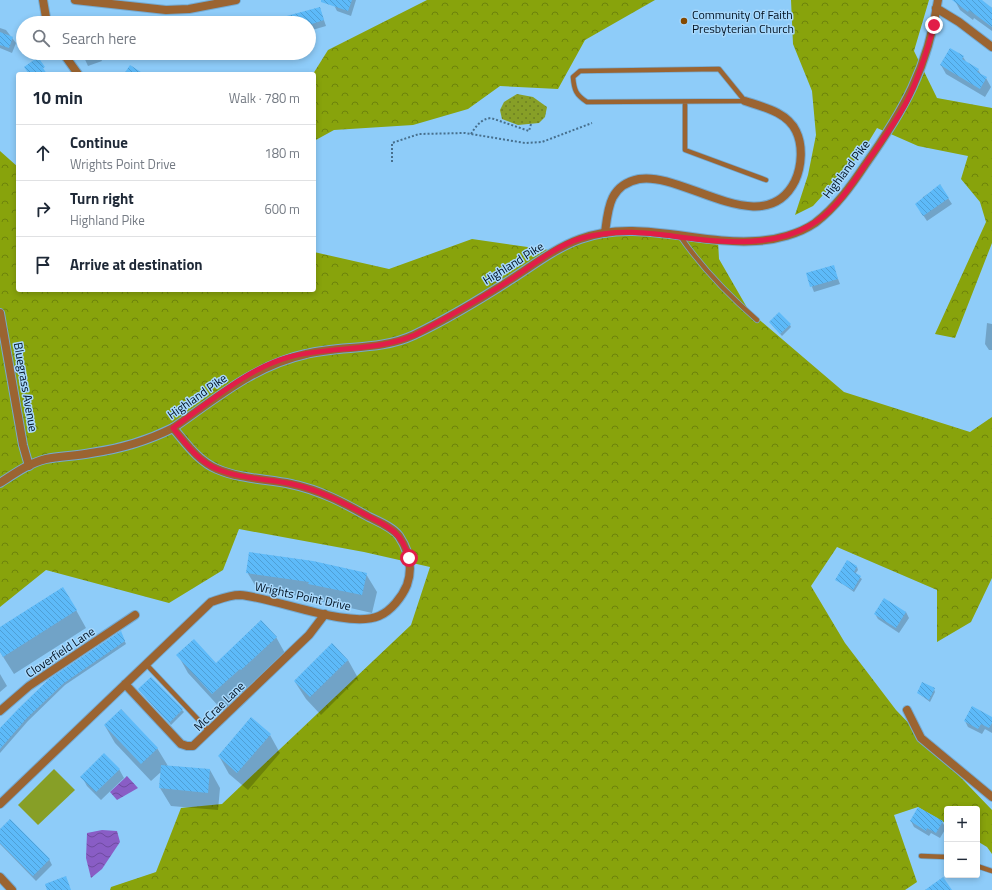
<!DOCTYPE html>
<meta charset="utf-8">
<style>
:root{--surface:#fff;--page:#f6f6f7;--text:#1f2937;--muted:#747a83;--line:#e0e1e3}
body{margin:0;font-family:"Titillium Web",sans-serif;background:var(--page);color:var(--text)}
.controls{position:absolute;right:12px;bottom:12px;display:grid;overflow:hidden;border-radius:4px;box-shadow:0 2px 6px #0003}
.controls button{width:36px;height:36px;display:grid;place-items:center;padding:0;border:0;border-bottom:1px solid var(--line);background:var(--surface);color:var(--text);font:20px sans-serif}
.stop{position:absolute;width:12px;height:12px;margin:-9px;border:3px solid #e11d48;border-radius:50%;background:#fff}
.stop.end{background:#e11d48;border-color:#fff;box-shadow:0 1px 4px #0008}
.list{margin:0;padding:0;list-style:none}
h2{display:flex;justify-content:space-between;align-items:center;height:52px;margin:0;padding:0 16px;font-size:17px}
h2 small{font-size:13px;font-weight:400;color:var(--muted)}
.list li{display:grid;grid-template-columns:26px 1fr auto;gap:12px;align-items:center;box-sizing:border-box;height:56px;padding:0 16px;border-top:1px solid var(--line)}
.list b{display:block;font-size:15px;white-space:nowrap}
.list p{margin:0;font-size:13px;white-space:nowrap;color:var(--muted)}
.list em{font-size:13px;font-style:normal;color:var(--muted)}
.icon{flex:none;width:22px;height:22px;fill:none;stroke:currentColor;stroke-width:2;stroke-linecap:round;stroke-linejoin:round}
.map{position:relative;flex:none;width:992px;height:890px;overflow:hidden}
.search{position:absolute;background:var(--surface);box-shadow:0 2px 6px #0003;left:16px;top:16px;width:300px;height:44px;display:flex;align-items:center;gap:10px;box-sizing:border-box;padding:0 14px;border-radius:22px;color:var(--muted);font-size:15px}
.panel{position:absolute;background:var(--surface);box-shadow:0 2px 6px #0003;left:16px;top:72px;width:300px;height:220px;border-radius:4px}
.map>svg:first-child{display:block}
.green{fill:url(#green-dots)}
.forest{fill:url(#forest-crowns)}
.pitch{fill:#879f27}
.water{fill:url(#water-waves)}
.shadow{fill:#0003}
.building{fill:url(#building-back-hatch)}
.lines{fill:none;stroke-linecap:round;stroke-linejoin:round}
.service-casing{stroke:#74aad2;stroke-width:6}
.minor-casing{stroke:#74aad2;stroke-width:10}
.tertiary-casing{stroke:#74aad2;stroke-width:10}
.path{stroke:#476f8d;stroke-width:2;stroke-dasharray:2 2;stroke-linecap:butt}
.service{stroke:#9b6431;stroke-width:4.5}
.minor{stroke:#9b6431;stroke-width:8}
.tertiary{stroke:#9b6431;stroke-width:8}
.route{stroke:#e11d48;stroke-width:5}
.poi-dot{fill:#844901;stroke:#a7d8fc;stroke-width:1.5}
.labels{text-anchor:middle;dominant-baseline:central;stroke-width:3;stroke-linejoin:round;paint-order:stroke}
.poi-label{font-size:12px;fill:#001121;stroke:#a7d8fc;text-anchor:start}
.street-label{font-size:12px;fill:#001121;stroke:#a7d8fc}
</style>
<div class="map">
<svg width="992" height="890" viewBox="0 0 992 890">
<defs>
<pattern id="green-dots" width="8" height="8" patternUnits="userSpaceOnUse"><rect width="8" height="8" fill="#879f27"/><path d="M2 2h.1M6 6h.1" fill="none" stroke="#6c8021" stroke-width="1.8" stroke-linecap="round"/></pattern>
<pattern id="forest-crowns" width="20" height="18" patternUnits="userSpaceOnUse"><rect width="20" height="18" fill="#88a30c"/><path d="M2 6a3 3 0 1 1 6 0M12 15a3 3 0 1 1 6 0" fill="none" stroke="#6d830c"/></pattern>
<pattern id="water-waves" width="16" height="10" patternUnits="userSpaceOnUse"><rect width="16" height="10" fill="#895dc5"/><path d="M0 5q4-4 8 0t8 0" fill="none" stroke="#6e4ba0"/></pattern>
<pattern id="building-back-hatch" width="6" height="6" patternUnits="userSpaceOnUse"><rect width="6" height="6" fill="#5dbaf9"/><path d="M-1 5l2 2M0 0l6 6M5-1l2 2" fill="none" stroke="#4f9fd5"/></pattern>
</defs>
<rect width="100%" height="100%" fill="#8eccf9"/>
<path class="green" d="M517,94L533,97L547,107L545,117L539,123L518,125L502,119L500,110L504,102Z"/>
<path class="forest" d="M427,0H655L585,40L558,89L500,86L468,109L413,125L334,130L314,141L313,74L328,50Z
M791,0H929L914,51L937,98L992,108V243L955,338L935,334L986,222L980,202L961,179L968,156L918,146L877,128L863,151L813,206L795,215L808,175L816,135L812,91L793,44Z
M0,151L18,167V290H314V252L389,269L472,239L556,251L580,239L618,231L718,241L719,259L749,311L844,392L970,432L992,417V578L971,622L937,642V590L837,547L811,586L845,643L896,710L992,810V854L987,847L977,841V809H947V824L918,807L894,815L917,882L905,890H110L111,887L156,872L181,808L222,804L411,625L430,567L364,552L239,529L223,570L169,603L46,570L0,607Z"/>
<path class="pitch" d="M54,769L75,790L38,825L18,805Z"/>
<path class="water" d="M127,776L138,788L117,800L110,792Z
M102,830L117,831L120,842L102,869L91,878L86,858L87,833Z"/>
<path class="shadow" d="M335,0H356L351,16L337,11L334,5Z
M956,0H980L992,9V31L974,18L973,20L960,10L955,1Z
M320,9L326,26L309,31V23H249L268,18L270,21Z
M0,28L6,30L16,43L12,53L0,48Z
M951,49L963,57L967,63L978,70L982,76L986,78L991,87L985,97L946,74L941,65Z
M82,53H108L100,56L102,61L88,66Z
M940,186L952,204L927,221L919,209L923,197Z
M833,266L840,284L814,292L807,274Z
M987,323L992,324V350H989L985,344Z
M772,325H790L791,327L782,336Z
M847,562L857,567L858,570L855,574L862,579L854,592L837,580Z
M247,572L366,574L377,592L372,613L320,601L319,599L258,590Z
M76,610L86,628L14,674L0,652V628Z
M906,612L909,618L899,633L878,619L875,614Z
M122,635L126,644L65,685L28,721L0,753V730Z
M276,637L286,655L223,711L188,673L178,655L215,665Z
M348,660L358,678L321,715L306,699L295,682Z
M0,674L7,686L0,692Z
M151,678L184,712L171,725L139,690Z
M934,689L935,692L930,702L918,693Z
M992,718V733L985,729L982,734L968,727L965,721Z
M105,726L157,748L168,766L210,770L220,788L218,810L171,806L160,788L162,771L151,781L115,743Z
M270,735L280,753L248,790L229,774L219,756Z
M119,769L124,778L101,800L87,786L82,777Z
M919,808L942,822L946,828L940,838L931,833L929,836L914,827L911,821Z
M0,831L49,859L52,865L36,881L0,844Z"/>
<path class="building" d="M321,0H352L348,11L321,2Z
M952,0H982L992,8V27L969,10L968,12Z
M320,7L324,20L309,25V23H268V21Z
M0,32L13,37L9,48L0,45Z
M950,48L964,56L962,59L979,69L977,72L987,77L980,89L940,65Z
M38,57L45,67L43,68L47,74H29L24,67Z
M130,65L144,74H124Z
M940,184L949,198L923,216L915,204Z
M834,265L838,279L810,287L806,273Z
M779,312L791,324L780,334L769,322Z
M249,552L313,561L367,573L362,595L308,584L309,582L246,573Z
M847,560L857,566L854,572L861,576L853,590L835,580Z
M63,587L77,610L3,657L0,652V627Z
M884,598L906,612L896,628L874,614Z
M261,620L277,637L241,670L240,669L212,694L176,655L194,639L216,663Z
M121,631L125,641L64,683L27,718L0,749V728L18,709L49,679Z
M332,643L348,660L310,697L294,681Z
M151,677L183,709L169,723L138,689Z
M922,682L935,688L929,700L917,693Z
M972,706L992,717V723L989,728L981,724L978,729L964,721Z
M121,709L158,748L141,764L104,725Z
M251,717L271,734L237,773L218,756Z
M104,753L120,769L96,792L80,777Z
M161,765L210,769L208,793L159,788Z
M918,807L943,821L936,833L927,828L926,831L910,821Z
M10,819L50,859L33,876L0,843V829Z
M66,876L71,890H47L45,884Z
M943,877L952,890H925Z"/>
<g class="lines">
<g class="service-casing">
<path id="service" d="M719,69L745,101L587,102C576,95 574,90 573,77L580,71Z
M685,102V150L766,180
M680,236C702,268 727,294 757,320
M146,664L209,731
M921,856L947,857
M977,866L992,871"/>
</g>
<g class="minor-casing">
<path id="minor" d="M43,0L47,23
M75,0L166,10L189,9L236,0
M936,8L959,22L992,47
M63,53L78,74
M605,233C608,209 609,185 639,179C683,171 764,243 795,181C802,166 803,145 796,131C787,112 763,107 745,101
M0,313L23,445L29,466
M125,684L181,744L187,746H193L309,635L325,614
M907,710L921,738L992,797
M0,711L29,686L135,615
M0,804L211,602C220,599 229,595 240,595C276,598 348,629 379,616C391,611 402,597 407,585C413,568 409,551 399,536C392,527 379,522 369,517C344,503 320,490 291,484C267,479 240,479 217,469C198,461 186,443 173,428
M0,877L12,890"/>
</g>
<g class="tertiary-casing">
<path id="tertiary" d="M0,483C14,474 29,463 46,459C60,456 76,456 91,453C120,449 147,441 173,428C215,399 255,365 306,354C342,345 380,351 414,335C447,319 479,300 510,280C532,266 555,248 580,239C636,218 698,245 756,241C776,240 799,234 815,223C836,207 851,186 865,165C904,110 928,68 938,0"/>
</g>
<path class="path" d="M471,134C476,126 481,119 491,118L529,131L531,124
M392,162V143L419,134L465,133L525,143L542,142L592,123"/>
<use href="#service" class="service"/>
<use href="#minor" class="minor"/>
<use href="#tertiary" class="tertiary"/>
</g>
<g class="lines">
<path class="route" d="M409,558C401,531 389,527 366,515C342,502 319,490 292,484C268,479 241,479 217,469C198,461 186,444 173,428C209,403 246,369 289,357C331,346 375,352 415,335C446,318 477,301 507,282C530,267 557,245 582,238C632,225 669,238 718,241C748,243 782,242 809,226C833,213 848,190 863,168C878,146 895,124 907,101C919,77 927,51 934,25"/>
</g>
<circle class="poi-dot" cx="684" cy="21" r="4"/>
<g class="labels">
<g class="poi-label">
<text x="692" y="14">Community Of Faith<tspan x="692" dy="14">Presbyterian Church</tspan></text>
</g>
<g class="street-label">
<text transform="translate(846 169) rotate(-53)">Highland Pike</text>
<text transform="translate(513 263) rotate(-32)">Highland Pike</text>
<text transform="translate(26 387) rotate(80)">Bluegrass Avenue</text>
<text transform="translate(197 396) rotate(-35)">Highland Pike</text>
<text transform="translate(303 596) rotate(12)">Wrights Point Drive</text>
<text transform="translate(60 652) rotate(-34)">Cloverfield Lane</text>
<text transform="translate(219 706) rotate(-44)">McCrae Lane</text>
</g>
</g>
</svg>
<div class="controls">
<button>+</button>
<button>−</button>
</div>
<div class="stop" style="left:409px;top:558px"></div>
<div class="stop end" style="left:934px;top:25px"></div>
<div class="search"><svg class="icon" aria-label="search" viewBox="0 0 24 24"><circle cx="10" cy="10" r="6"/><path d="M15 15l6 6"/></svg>Search here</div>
<section class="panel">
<h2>10 min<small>Walk · 780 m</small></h2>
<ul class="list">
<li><svg class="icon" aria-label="ahead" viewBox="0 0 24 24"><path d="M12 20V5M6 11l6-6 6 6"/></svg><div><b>Continue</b><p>Wrights Point Drive</p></div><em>180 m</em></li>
<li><svg class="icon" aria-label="right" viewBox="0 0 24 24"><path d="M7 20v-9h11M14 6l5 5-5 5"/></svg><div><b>Turn right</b><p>Highland Pike</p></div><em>600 m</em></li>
<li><svg class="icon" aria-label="arrive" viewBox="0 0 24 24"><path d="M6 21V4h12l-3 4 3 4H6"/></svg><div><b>Arrive at destination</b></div></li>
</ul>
</section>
</div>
